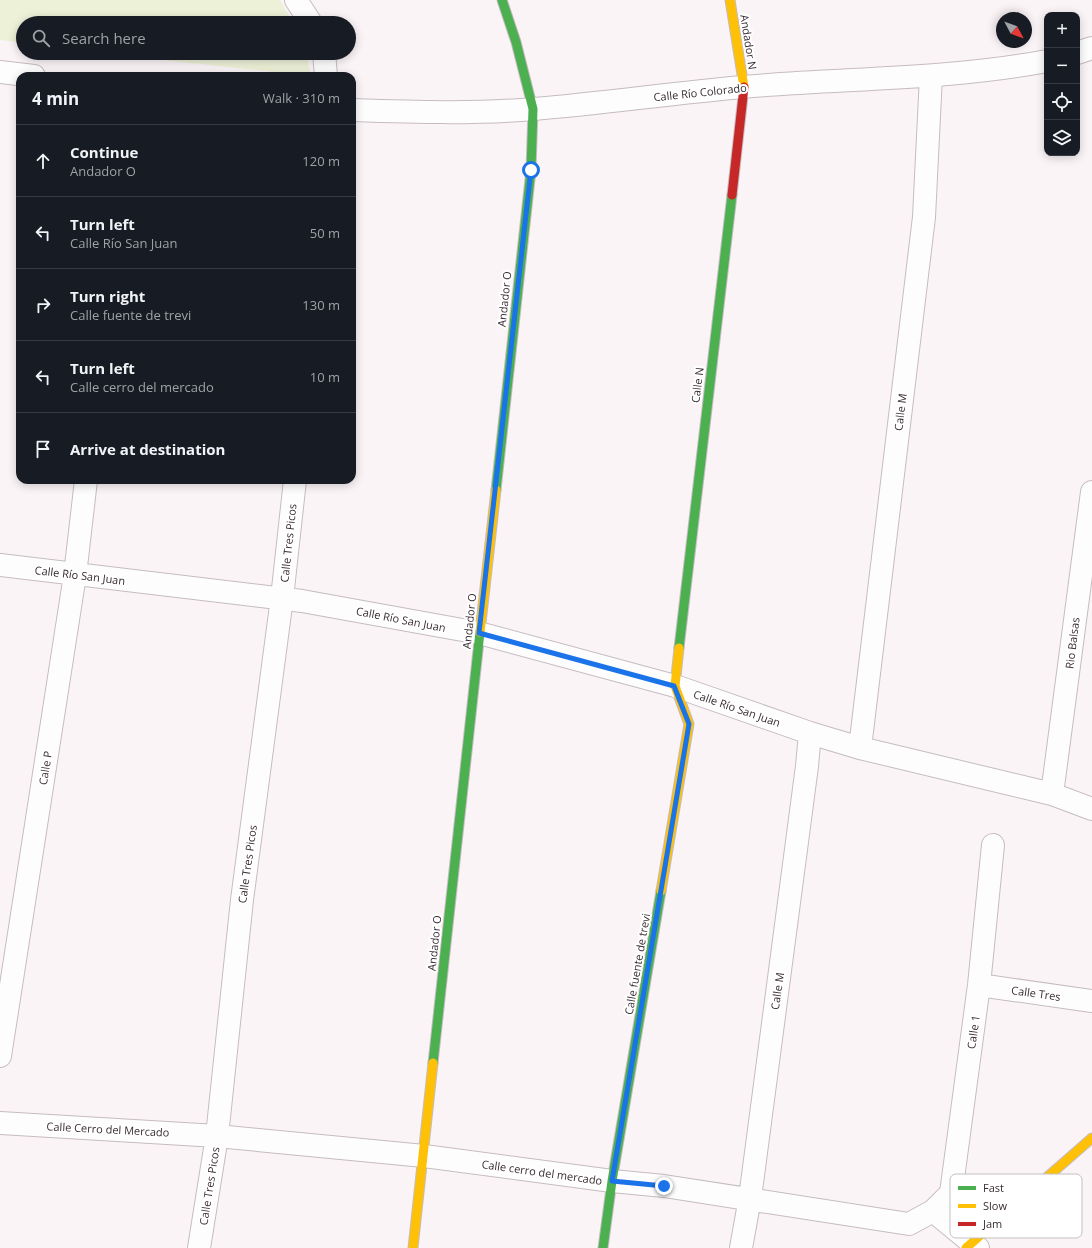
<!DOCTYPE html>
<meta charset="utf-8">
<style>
:root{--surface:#171b24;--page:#242831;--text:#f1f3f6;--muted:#9ea1a6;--line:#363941}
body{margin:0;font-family:"Open Sans",sans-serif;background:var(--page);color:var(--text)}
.controls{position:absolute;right:12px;top:12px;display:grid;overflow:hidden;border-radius:8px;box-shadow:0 2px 10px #0003}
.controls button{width:36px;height:36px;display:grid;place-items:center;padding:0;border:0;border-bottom:1px solid var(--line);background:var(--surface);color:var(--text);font:20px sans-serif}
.compass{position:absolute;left:996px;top:12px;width:36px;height:36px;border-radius:50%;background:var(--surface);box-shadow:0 2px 10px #0003;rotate:131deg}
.stop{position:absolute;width:12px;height:12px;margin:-9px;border:3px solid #1a73e8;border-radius:50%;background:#fff}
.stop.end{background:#1a73e8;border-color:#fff;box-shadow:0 1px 4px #0008}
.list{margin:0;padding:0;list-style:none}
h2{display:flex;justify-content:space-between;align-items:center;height:52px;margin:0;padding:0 16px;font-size:17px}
h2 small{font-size:13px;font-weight:400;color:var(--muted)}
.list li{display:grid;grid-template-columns:26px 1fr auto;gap:12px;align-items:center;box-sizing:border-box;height:72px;padding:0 16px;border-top:1px solid var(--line)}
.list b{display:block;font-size:15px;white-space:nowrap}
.list p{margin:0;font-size:13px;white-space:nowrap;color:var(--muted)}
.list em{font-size:13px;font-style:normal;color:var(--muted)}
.icon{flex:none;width:22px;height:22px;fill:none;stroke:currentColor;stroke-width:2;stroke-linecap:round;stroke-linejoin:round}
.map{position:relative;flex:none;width:1092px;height:1248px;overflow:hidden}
.search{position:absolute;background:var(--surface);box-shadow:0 2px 10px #0003;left:16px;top:16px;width:340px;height:44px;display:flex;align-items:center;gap:10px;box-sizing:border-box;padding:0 14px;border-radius:22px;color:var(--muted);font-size:15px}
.panel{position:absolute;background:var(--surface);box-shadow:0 2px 10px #0003;left:16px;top:72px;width:340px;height:412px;border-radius:12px}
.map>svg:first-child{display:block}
.green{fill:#edf1d7}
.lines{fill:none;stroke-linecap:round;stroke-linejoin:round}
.street-casing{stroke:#c5bcc0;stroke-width:24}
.fast-casing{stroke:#c5bcc0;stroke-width:11}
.slow-casing{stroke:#c5bcc0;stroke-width:11}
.jam-casing{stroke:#c5bcc0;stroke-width:11}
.street{stroke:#fefdfe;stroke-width:22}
.fast{stroke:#4caf50;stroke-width:9}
.slow{stroke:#ffc107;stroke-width:9}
.jam{stroke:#c62828;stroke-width:9}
.route{stroke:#1a73e8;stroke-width:5}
.labels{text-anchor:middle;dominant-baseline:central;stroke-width:4;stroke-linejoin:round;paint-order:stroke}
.street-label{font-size:11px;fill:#382c32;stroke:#fff}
.key{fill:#fff;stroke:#c3c0c2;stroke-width:1}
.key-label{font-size:11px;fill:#382c32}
</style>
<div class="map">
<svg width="1092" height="1248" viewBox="0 0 1092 1248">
<rect width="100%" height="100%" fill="#fbf4f7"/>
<path class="green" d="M0,0H280L293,23H23V43L0,40Z
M98,53H306L311,76Z"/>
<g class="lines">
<g class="street-casing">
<path id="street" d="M296,0L311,23
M324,53L326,76
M1077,53L1092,48
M0,72L34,76
M352,110C413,112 474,114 534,109C604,103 674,93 743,87C845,78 947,80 1047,61
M0,565L302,601L479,633L675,686L810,733L860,748L1052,794L1092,809
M860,748L924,217L931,76
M1052,794L1092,492
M979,985L1092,1001
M0,1056L75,575L86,480
M0,1123L217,1136L424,1156L612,1181L664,1186L909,1224L933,1211L978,1248
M933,1211L951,1193L979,985L993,845
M199,1248L217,1136L242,900L282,598L295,480
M741,1248L750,1198L807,766L810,733"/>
</g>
<g class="fast-casing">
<path id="fast" d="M496,490L531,170L533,109L516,42L502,0
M679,648L732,195
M433,1063L480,632
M603,1248L612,1181L661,891"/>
</g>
<g class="slow-casing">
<path id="slow" d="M730,0L744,87
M480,632L496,490
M661,891L689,724L675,686L679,648
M413,1248L433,1063
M966,1248L1092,1138"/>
</g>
<g class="jam-casing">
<path id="jam" d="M732,195L744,87"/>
</g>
<use href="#street" class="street"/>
<use href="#fast" class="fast"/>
<use href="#slow" class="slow"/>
<use href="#jam" class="jam"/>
</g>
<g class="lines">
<path class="route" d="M531,170L479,633L674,686L689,724L612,1181L664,1186"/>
</g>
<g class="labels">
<g class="street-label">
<text transform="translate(749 42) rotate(81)">Andador N</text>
<text transform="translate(700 92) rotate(-6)">Calle Río Colorado</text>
<text transform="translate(504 299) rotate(-84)">Andador O</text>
<text transform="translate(697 385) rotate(-83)">Calle N</text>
<text transform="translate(900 412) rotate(-83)">Calle M</text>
<text transform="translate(288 543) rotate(-84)">Calle Tres Picos</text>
<text transform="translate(80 575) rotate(7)">Calle Río San Juan</text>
<text transform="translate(401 619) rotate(11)">Calle Río San Juan</text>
<text transform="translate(469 621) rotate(-84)">Andador O</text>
<text transform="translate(1072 643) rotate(-83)">Rio Balsas</text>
<text transform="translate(737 708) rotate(19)">Calle Río San Juan</text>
<text transform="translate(45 768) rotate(-81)">Calle P</text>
<text transform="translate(247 864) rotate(-82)">Calle Tres Picos</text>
<text transform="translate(434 943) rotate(-84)">Andador O</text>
<text transform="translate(637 964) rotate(-80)">Calle fuente de trevi</text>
<text transform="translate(777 991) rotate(-82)">Calle M</text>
<text transform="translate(1036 993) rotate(8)">Calle Tres</text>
<text transform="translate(973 1032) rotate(-82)">Calle 1</text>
<text transform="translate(108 1129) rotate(3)">Calle Cerro del Mercado</text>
<text transform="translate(542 1172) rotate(8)">Calle cerro del mercado</text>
<text transform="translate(209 1186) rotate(-81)">Calle Tres Picos</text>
</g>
</g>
<rect x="950" y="1174" width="132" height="64" rx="6" class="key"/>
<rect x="958" y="1186" width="18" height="4" fill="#4caf50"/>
<rect x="958" y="1204" width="18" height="4" fill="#ffc107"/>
<rect x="958" y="1222" width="18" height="4" fill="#c62828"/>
<g class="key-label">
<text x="983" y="1192">Fast</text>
<text x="983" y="1210">Slow</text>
<text x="983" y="1228">Jam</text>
</g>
</svg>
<div class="controls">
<button>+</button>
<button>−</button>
<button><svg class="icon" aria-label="locate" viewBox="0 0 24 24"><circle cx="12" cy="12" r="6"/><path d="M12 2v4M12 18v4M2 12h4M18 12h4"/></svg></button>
<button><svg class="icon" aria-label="layers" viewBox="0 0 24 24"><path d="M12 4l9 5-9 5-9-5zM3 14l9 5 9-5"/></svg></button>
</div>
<svg class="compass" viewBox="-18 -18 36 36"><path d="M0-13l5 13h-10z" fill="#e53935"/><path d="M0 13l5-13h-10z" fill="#9ea1a6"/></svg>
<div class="stop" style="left:531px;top:170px"></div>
<div class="stop end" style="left:664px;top:1186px"></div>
<div class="search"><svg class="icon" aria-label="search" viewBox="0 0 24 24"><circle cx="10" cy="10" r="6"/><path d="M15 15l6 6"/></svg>Search here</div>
<section class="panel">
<h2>4 min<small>Walk · 310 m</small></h2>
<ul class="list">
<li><svg class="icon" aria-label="ahead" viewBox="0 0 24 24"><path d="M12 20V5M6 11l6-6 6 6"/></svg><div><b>Continue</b><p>Andador O</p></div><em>120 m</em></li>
<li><svg class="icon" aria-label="left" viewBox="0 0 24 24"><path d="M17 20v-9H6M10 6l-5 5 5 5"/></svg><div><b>Turn left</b><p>Calle Río San Juan</p></div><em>50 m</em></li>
<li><svg class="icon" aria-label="right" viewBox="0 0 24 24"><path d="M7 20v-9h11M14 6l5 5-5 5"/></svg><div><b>Turn right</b><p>Calle fuente de trevi</p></div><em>130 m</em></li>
<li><svg class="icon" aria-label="left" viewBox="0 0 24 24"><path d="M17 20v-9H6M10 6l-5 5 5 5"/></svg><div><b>Turn left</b><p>Calle cerro del mercado</p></div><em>10 m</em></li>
<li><svg class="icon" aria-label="arrive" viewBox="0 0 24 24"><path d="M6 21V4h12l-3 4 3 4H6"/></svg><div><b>Arrive at destination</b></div></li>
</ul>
</section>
</div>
